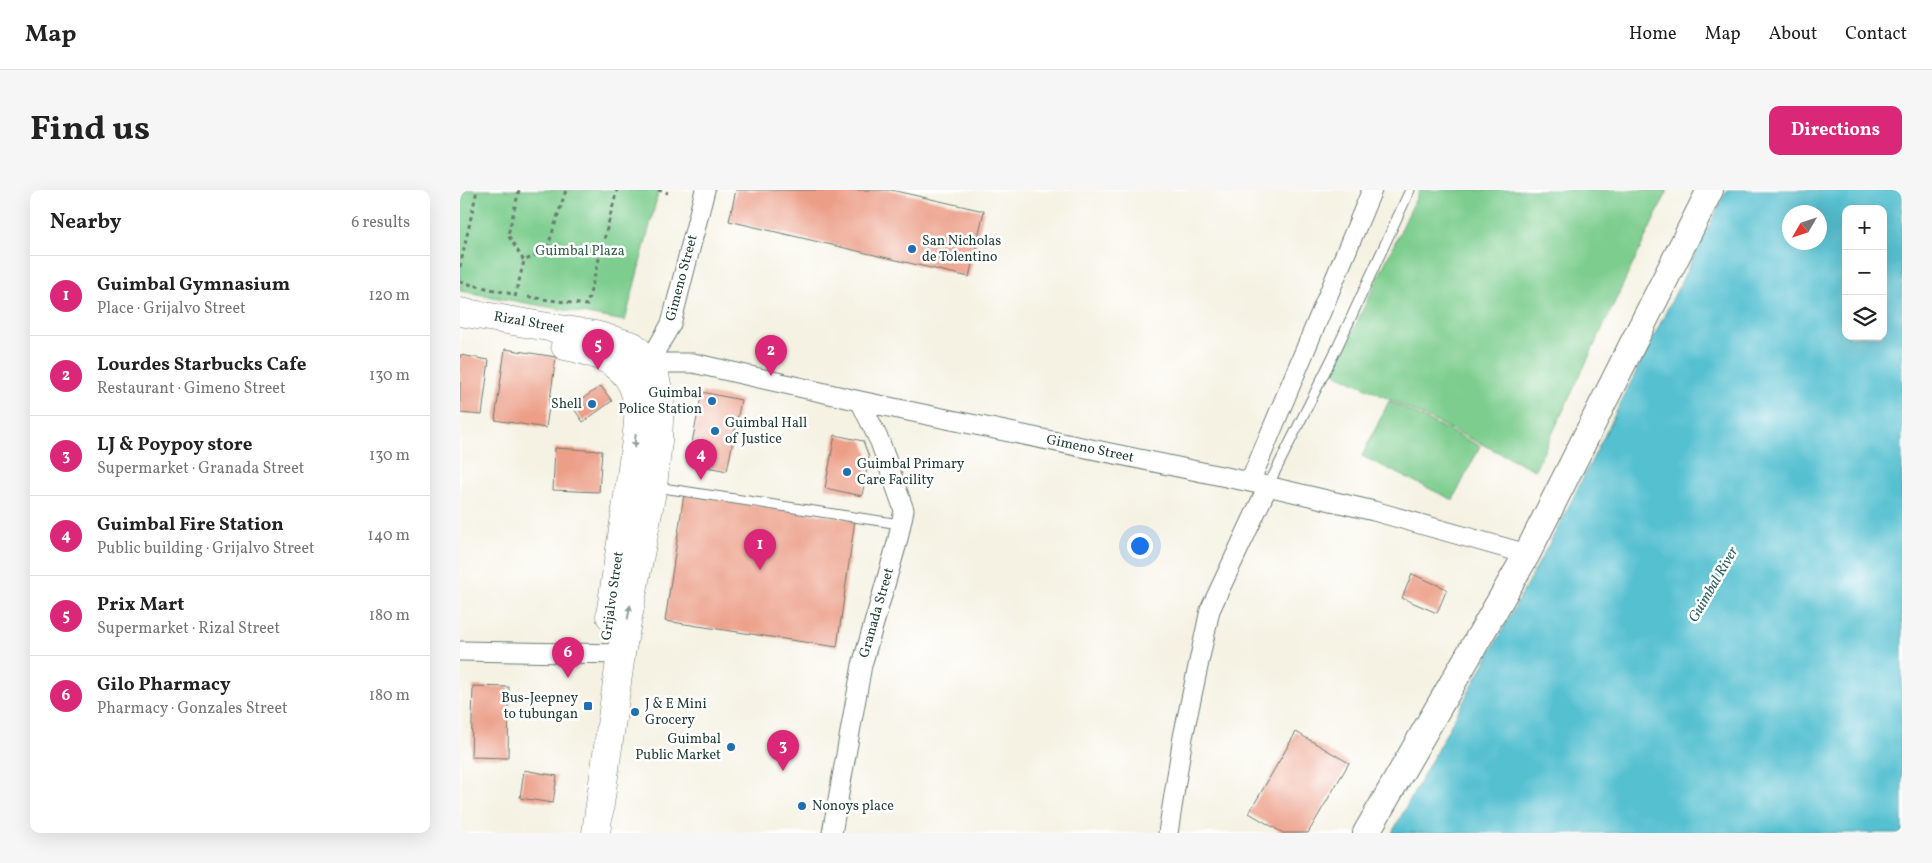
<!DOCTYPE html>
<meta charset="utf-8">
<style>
:root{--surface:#fff;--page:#f6f6f6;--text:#222;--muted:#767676;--line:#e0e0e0;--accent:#db2777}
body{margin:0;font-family:Vollkorn,serif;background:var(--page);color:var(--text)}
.controls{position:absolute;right:15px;top:15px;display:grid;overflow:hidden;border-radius:10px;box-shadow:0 5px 20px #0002}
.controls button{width:45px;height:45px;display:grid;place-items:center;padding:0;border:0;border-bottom:1px solid var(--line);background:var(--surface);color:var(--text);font:25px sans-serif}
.compass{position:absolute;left:1322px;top:15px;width:45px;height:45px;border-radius:50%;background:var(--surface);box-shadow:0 5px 20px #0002;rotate:231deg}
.you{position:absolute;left:679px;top:355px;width:18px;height:18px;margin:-12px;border:4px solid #fff;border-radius:50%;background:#1a73e8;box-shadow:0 0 0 8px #1a73e833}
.badge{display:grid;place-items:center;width:32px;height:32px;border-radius:50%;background:var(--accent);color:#fff;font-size:16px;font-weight:700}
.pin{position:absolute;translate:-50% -41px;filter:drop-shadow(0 1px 2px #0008)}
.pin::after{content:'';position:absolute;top:26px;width:18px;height:15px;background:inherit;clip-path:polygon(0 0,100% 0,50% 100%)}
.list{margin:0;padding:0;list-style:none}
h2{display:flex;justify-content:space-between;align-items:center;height:65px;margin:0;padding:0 20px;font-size:21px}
h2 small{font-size:16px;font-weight:400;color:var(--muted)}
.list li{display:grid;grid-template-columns:32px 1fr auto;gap:15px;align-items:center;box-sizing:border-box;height:80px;padding:0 20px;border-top:1px solid var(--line)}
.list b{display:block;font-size:19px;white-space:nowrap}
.list p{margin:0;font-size:16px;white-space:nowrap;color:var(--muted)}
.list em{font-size:16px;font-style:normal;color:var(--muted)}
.icon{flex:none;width:28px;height:28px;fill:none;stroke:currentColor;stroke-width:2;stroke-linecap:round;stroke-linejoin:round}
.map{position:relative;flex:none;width:1442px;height:643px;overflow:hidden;border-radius:10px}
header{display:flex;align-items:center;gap:30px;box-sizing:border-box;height:70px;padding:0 25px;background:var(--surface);border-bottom:1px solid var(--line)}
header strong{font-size:24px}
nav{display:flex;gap:28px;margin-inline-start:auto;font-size:18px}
.intro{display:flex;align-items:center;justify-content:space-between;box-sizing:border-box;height:120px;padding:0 30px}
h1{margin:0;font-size:35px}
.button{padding:12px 22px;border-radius:10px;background:var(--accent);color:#fff;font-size:18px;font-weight:700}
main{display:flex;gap:30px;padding:0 30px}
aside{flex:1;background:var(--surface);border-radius:10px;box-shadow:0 5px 20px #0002}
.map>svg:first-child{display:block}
.green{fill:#7dcd8e;stroke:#4e8561}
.water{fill:#55c0d0;stroke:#3a7e82;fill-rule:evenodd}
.building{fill:#ec9e87}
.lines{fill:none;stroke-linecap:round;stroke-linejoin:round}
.lane-casing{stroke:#6a7c71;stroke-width:11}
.street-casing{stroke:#6a7c71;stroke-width:21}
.secondary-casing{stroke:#6a7c71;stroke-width:28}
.primary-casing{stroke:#6a7c71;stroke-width:29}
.path{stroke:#6a7c71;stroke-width:3;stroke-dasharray:4 4;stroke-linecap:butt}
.lane{stroke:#fff;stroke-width:9}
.street{stroke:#fff;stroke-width:19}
.secondary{stroke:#fff;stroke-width:26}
.primary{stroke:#fff;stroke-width:28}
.oneway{fill:#8f9e9a}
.poi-dot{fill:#1f6fb2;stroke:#fff;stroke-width:2}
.labels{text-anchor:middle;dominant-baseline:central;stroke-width:5;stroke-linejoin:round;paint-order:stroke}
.poi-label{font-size:14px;fill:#1f3d34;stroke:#fff;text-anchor:start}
.park-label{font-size:14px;fill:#36614a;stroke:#fff}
.street-label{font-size:14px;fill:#1f3d34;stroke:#fff}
.water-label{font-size:15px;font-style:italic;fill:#2f6463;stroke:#fff}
</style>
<header>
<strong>Map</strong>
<nav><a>Home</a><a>Map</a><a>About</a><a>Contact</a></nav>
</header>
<div class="intro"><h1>Find us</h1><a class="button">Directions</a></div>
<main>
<aside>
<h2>Nearby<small>6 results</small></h2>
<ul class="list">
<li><span class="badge">1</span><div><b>Guimbal Gymnasium</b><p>Place · Grijalvo Street</p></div><em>120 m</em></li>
<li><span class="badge">2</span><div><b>Lourdes Starbucks Cafe</b><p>Restaurant · Gimeno Street</p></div><em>130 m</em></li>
<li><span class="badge">3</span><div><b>LJ &amp; Poypoy store</b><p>Supermarket · Granada Street</p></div><em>130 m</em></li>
<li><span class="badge">4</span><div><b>Guimbal Fire Station</b><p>Public building · Grijalvo Street</p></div><em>140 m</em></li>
<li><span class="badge">5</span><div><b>Prix Mart</b><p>Supermarket · Rizal Street</p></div><em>180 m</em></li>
<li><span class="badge">6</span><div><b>Gilo Pharmacy</b><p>Pharmacy · Gonzales Street</p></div><em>180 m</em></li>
</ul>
</aside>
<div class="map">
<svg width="1442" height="643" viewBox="0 0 1442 643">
<rect width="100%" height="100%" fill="#fff"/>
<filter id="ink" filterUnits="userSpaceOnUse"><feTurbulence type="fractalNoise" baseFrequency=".02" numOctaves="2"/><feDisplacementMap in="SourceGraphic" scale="10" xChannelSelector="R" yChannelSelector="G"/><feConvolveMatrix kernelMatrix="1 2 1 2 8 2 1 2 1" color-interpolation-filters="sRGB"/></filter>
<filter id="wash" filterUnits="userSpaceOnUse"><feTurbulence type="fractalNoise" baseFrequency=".0096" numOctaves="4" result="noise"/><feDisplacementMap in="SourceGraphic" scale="20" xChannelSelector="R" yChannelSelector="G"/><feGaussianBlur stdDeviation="1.12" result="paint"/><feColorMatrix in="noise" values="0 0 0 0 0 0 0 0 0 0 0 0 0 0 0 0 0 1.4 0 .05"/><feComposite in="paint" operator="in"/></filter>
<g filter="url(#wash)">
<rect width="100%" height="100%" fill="#f5f2e3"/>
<path class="green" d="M0,0H199L165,131L0,101Z
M960,0H1208L1075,280L873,182Z
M929,211L1020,256L993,310L902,266Z"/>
<path class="water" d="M1267,0H1442V643H932L1102,330ZM1386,19H1423V146H1386ZM1330,22H1360V52H1330Z"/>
<g id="blocks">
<path class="building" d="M276,0H431L524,21L509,87L269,31Z
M45,159L96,167L86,238L35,230Z
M0,165L29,170L22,225L0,223Z
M141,196L152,211L123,232L112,216Z
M242,202L281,210L267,281L228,273Z
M375,245L403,251L409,267L402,306L365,298Z
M95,258L142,261L139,302L93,300Z
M224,304L395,330L377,457L205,431Z
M952,384L987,399L977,423L942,408Z
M13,496L49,497L48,568L11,567Z
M836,542L889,573L848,643H823L789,623Z
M64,580L97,586L93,613L60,608Z"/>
</g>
</g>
<g filter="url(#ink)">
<use href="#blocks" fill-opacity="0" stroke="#6a7c71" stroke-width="1"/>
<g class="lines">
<g class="lane-casing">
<path id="lane" d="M808,296L877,158L950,0
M196,297L440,334"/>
</g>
<g class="street-casing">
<path id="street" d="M189,172L211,134L245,0
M178,173H233L400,211L790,292L914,321L1067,364
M790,292L912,0
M0,461L161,464
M372,643L402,475L437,353L444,320L420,252L400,211
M708,643L723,547L750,420L808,296"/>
</g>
<g class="secondary-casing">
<path id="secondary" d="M906,643L1067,364L1250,0"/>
</g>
<g class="primary-casing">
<path id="primary" d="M0,122L135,145L173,156L189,172L195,186L200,209L198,251L193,296L161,464L136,643
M105,156C127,160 152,167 166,185C173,193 177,207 178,217C180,235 173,267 171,286C164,333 157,379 150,426"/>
</g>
<path class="path" d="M59,0L48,45L64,71
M198,0L208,3
M0,77L17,0
M0,92L52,104
M55,107L64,71L87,59L106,0
M68,107L127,115L157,0"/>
<use href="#lane" class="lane"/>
<use href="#street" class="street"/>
<use href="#secondary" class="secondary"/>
<use href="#primary" class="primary"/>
</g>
<defs><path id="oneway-solid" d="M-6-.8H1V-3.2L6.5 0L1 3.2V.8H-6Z" transform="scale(1.25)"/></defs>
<g class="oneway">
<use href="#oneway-solid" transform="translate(175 251) rotate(96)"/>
<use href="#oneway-solid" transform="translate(169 422) rotate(-79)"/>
</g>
</g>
<g class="poi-dot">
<circle cx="452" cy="59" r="5"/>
<circle cx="252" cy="211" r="5"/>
<circle cx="132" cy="214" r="5"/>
<circle cx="255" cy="241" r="5"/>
<circle cx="387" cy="282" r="5"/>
<rect x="123" y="511" width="10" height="10" rx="2.5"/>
<circle cx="175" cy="522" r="5"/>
<circle cx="271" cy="557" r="5"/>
<circle cx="342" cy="616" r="5"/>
</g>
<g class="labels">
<g class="poi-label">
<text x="462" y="51">San Nicholas<tspan x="462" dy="16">de Tolentino</tspan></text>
<text x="242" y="203" text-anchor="end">Guimbal<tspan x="242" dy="16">Police Station</tspan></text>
<text x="122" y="214" text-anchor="end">Shell</text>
<text x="265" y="233">Guimbal Hall<tspan x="265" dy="16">of Justice</tspan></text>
<text x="397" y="274">Guimbal Primary<tspan x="397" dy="16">Care Facility</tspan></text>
<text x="118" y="508" text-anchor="end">Bus-Jeepney<tspan x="118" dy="16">to tubungan</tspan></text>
<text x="185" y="514">J &amp; E Mini<tspan x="185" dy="16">Grocery</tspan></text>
<text x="261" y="549" text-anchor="end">Guimbal<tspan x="261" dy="16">Public Market</tspan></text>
<text x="352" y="616">Nonoys place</text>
</g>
<g class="park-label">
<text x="120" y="61">Guimbal Plaza</text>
</g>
<g class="street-label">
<text transform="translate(222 88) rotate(-75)">Gimeno Street</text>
<text transform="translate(69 133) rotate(10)">Rizal Street</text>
<text transform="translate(630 259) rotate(12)">Gimeno Street</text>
<text transform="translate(153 406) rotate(-82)">Grijalvo Street</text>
<text transform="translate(417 423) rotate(-74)">Granada Street</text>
</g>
<g class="water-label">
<text transform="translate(1254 395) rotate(-60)">Guimbal River</text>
</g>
</g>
</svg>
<div class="controls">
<button>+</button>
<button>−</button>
<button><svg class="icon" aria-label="layers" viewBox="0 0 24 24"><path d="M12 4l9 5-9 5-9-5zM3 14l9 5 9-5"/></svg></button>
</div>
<svg class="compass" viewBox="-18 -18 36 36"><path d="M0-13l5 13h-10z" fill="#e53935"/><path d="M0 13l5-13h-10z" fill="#767676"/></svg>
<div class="you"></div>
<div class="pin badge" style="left:300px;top:380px">1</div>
<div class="pin badge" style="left:311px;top:186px">2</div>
<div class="pin badge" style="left:323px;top:581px">3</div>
<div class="pin badge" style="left:241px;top:290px">4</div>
<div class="pin badge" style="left:138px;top:180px">5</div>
<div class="pin badge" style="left:108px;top:488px">6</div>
</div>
</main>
